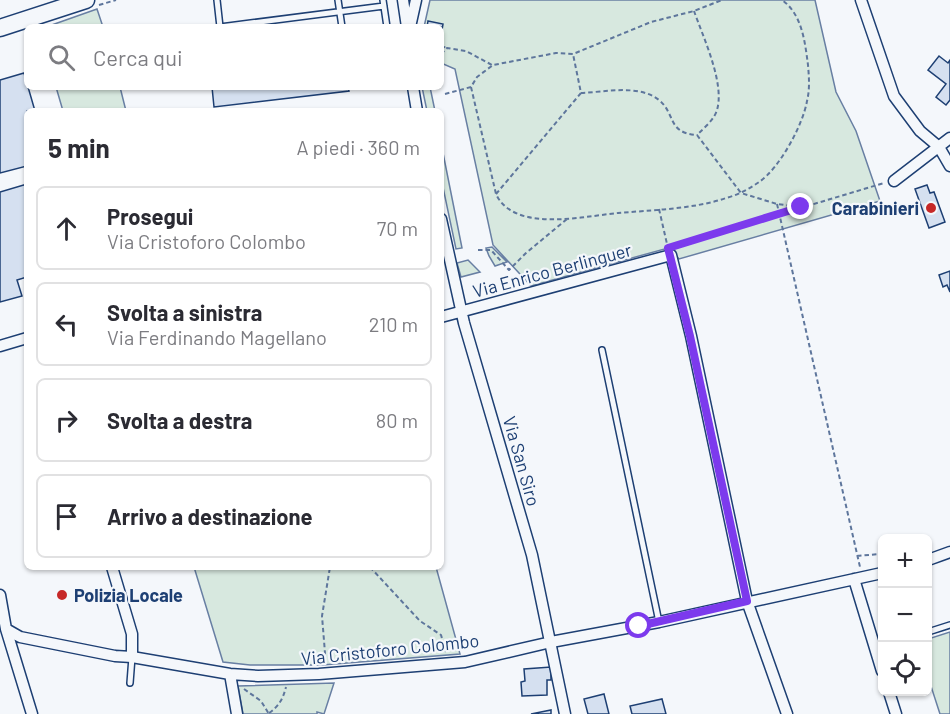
<!DOCTYPE html>
<html lang="it">
<meta charset="utf-8">
<style>
:root{--surface:#fff;--page:#f7f7f7;--text:#2b2b33;--muted:#7c7c81;--line:#e1e1e2}
body{margin:0;font-family:Barlow,sans-serif;background:var(--page);color:var(--text)}
.controls{position:absolute;right:18px;bottom:18px;display:grid;overflow:hidden;border-radius:9px;box-shadow:0 2px 4px #0004}
.controls button{width:54px;height:54px;display:grid;place-items:center;padding:0;border:0;border-bottom:2px solid var(--line);background:var(--surface);color:var(--text);font:30px sans-serif}
.stop{position:absolute;width:18px;height:18px;margin:-14px;border:4px solid #7c3aed;border-radius:50%;background:#fff}
.stop.end{background:#7c3aed;border-color:#fff;box-shadow:0 2px 6px #0008}
.list{margin:0;padding:0;list-style:none}
h2{display:flex;justify-content:space-between;align-items:center;height:78px;margin:0;padding:0 24px;font-size:26px}
h2 small{font-size:20px;font-weight:400;color:var(--muted)}
.list li{display:grid;grid-template-columns:39px 1fr auto;gap:18px;align-items:center;box-sizing:border-box;height:84px;margin:0 12px 12px;padding:0 12px;border:2px solid var(--line);border-radius:9px}
.list b{display:block;font-size:22px;white-space:nowrap}
.list p{margin:0;font-size:20px;white-space:nowrap;color:var(--muted)}
.list em{font-size:20px;font-style:normal;color:var(--muted)}
.icon{flex:none;width:33px;height:33px;fill:none;stroke:currentColor;stroke-width:2;stroke-linecap:round;stroke-linejoin:round}
.map{position:relative;flex:none;width:950px;height:714px;overflow:hidden}
.search{position:absolute;background:var(--surface);box-shadow:0 2px 4px #0004;left:24px;top:24px;width:420px;height:66px;display:flex;align-items:center;gap:15px;box-sizing:border-box;padding:0 21px;border-radius:9px;color:var(--muted);font-size:22px}
.panel{position:absolute;background:var(--surface);box-shadow:0 2px 4px #0004;left:24px;top:108px;width:420px;height:462px;border-radius:9px}
.map>svg:first-child{display:block}
.green{fill:#d7e8df;stroke:#687fa3;stroke-width:1.5}
.building{fill:#d5e0f0;stroke:#1d3f73;stroke-width:1.5}
.lines{fill:none;stroke-linecap:round;stroke-linejoin:round}
.service-casing{stroke:#1d3f73;stroke-width:8}
.minor-casing{stroke:#1d3f73;stroke-width:13}
.primary-casing{stroke:#1d3f73;stroke-width:19}
.path{stroke:#5e769c;stroke-width:2;stroke-dasharray:4.5 3;stroke-linecap:butt}
.service{stroke:#f4f7fb;stroke-width:5}
.minor{stroke:#f4f7fb;stroke-width:10}
.primary{stroke:#f4f7fb;stroke-width:16}
.route{stroke:#7c3aed;stroke-width:8}
.poi-dot{fill:#c62828;stroke:#f4f7fb;stroke-width:2}
.labels{text-anchor:middle;dominant-baseline:central;stroke-width:4.5;stroke-linejoin:round;paint-order:stroke}
.poi-label{font-size:18px;font-weight:bold;fill:#1d3f73;stroke:#f4f7fb;text-anchor:end}
.street-label{font-size:18px;fill:#1d3f73;stroke:#f4f7fb}
</style>
<div class="map">
<svg width="950" height="714" viewBox="0 0 950 714">
<rect width="100%" height="100%" fill="#f4f7fb"/>
<path class="green" d="M430,0H815L836,92L856,131L880,201L679,259L668,248L531,286L493,245L455,69L441,63V27H424Z
M97,9L103,27H46Z
M56,87H120L126,111H63Z
M422,87H430L435,111H427Z
M441,143L462,248L456,249L441,178Z
M492,247L507,262L495,266L489,256L486,248Z
M468,260L480,272L461,277L457,263Z
M194,567H436L460,654L322,665H250L223,662Z
M950,632V714H940L928,677V639Z
M334,683L324,714L317,712V714H243L238,686Z"/>
<path class="building" d="M428,21L443,24L441,36V27H427Z
M939,56L948,63L950,60V100L946,105L936,97L946,84L928,70Z
M24,73L35,111H27V166L0,173V80Z
M212,87H348L349,91L214,107Z
M27,184V277L17,280L22,296L0,302V192Z
M927,185L930,193L934,192L945,222L929,228L915,189Z
M950,271V292L947,285L943,287L939,275Z
M551,667V680H547V695L522,696L521,682L525,681L524,669Z
M604,694L609,714H588L584,699Z
M662,699L666,714H632L630,706Z
M551,710V714H531Z"/>
<g class="lines">
<g class="service-casing">
<path id="service" d="M217,0L220,27
M338,0L342,27
M383,0L387,27
M220,27L384,6
M602,350L659,622
M928,632L950,625
M130,683L132,657"/>
</g>
<g class="minor-casing">
<path id="minor" d="M403,0L407,27
M861,0L894,96L920,131L939,147L950,166
M410,27L416,0
M413,87L417,111
M894,181L950,138
M441,219L464,323L532,555L565,714
M441,317L671,255L691,336L747,601L787,714
M0,346L27,338
M928,560L950,552
M112,567L132,634V657
M854,579L882,671
M0,595L6,629L32,714
M6,629L20,637L115,656L132,657L230,674L258,676L319,674L465,662L551,642L659,622L882,573
M230,674L237,714
M889,692L896,714"/>
</g>
<g class="primary-casing">
<path id="primary" d="M0,28L86,0"/>
</g>
<path class="path" d="M99,5L116,0
M694,11C703,37 725,83 717,110C714,120 704,128 697,135
M441,46L447,48
M441,54L447,48L466,51L492,65
M471,87L496,194C502,207 514,214 528,217C556,223 589,216 618,213C653,210 694,209 726,198C738,195 749,189 759,182C779,169 803,125 807,101C810,89 809,77 808,65C805,42 802,14 782,0
M581,93C605,92 639,84 659,100C676,114 667,133 697,135L741,193L777,204L801,207
M445,94L471,87L477,77L493,65L556,53L573,54L651,22L694,11L722,0
M496,194L581,93L573,54
M777,204L860,567
M659,209L667,244
M677,245L884,183
M478,250H491L509,270L526,253L567,219
M857,556L880,554
M370,567L420,621L441,635L446,652
M323,662L325,653L322,616L330,567
M244,689L261,701L269,714
M269,713C279,706 283,699 286,687"/>
<use href="#service" class="service"/>
<use href="#minor" class="minor"/>
<use href="#primary" class="primary"/>
</g>
<g class="lines">
<path class="route" d="M639,626L747,601L690,336L668,248L801,207"/>
</g>
<g class="poi-dot">
<circle cx="931" cy="208" r="6"/>
<circle cx="62" cy="595" r="6"/>
</g>
<g class="labels">
<g class="poi-label">
<text x="919" y="208">Carabinieri</text>
<text x="74" y="595" text-anchor="start">Polizia Locale</text>
</g>
<g class="street-label">
<text transform="translate(552 270) rotate(-15)">Via Enrico Berlinguer</text>
<text transform="translate(522 461) rotate(74)">Via San Siro</text>
<text transform="translate(390 649) rotate(-6)">Via Cristoforo Colombo</text>
</g>
</g>
</svg>
<div class="controls">
<button>+</button>
<button>−</button>
<button><svg class="icon" aria-label="locate" viewBox="0 0 24 24"><circle cx="12" cy="12" r="6"/><path d="M12 2v4M12 18v4M2 12h4M18 12h4"/></svg></button>
</div>
<div class="stop" style="left:639px;top:626px"></div>
<div class="stop end" style="left:801px;top:207px"></div>
<div class="search"><svg class="icon" aria-label="search" viewBox="0 0 24 24"><circle cx="10" cy="10" r="6"/><path d="M15 15l6 6"/></svg>Cerca qui</div>
<section class="panel">
<h2>5 min<small>A piedi · 360 m</small></h2>
<ul class="list">
<li><svg class="icon" aria-label="ahead" viewBox="0 0 24 24"><path d="M12 20V5M6 11l6-6 6 6"/></svg><div><b>Prosegui</b><p>Via Cristoforo Colombo</p></div><em>70 m</em></li>
<li><svg class="icon" aria-label="left" viewBox="0 0 24 24"><path d="M17 20v-9H6M10 6l-5 5 5 5"/></svg><div><b>Svolta a sinistra</b><p>Via Ferdinando Magellano</p></div><em>210 m</em></li>
<li><svg class="icon" aria-label="right" viewBox="0 0 24 24"><path d="M7 20v-9h11M14 6l5 5-5 5"/></svg><div><b>Svolta a destra</b></div><em>80 m</em></li>
<li><svg class="icon" aria-label="arrive" viewBox="0 0 24 24"><path d="M6 21V4h12l-3 4 3 4H6"/></svg><div><b>Arrivo a destinazione</b></div></li>
</ul>
</section>
</div>
